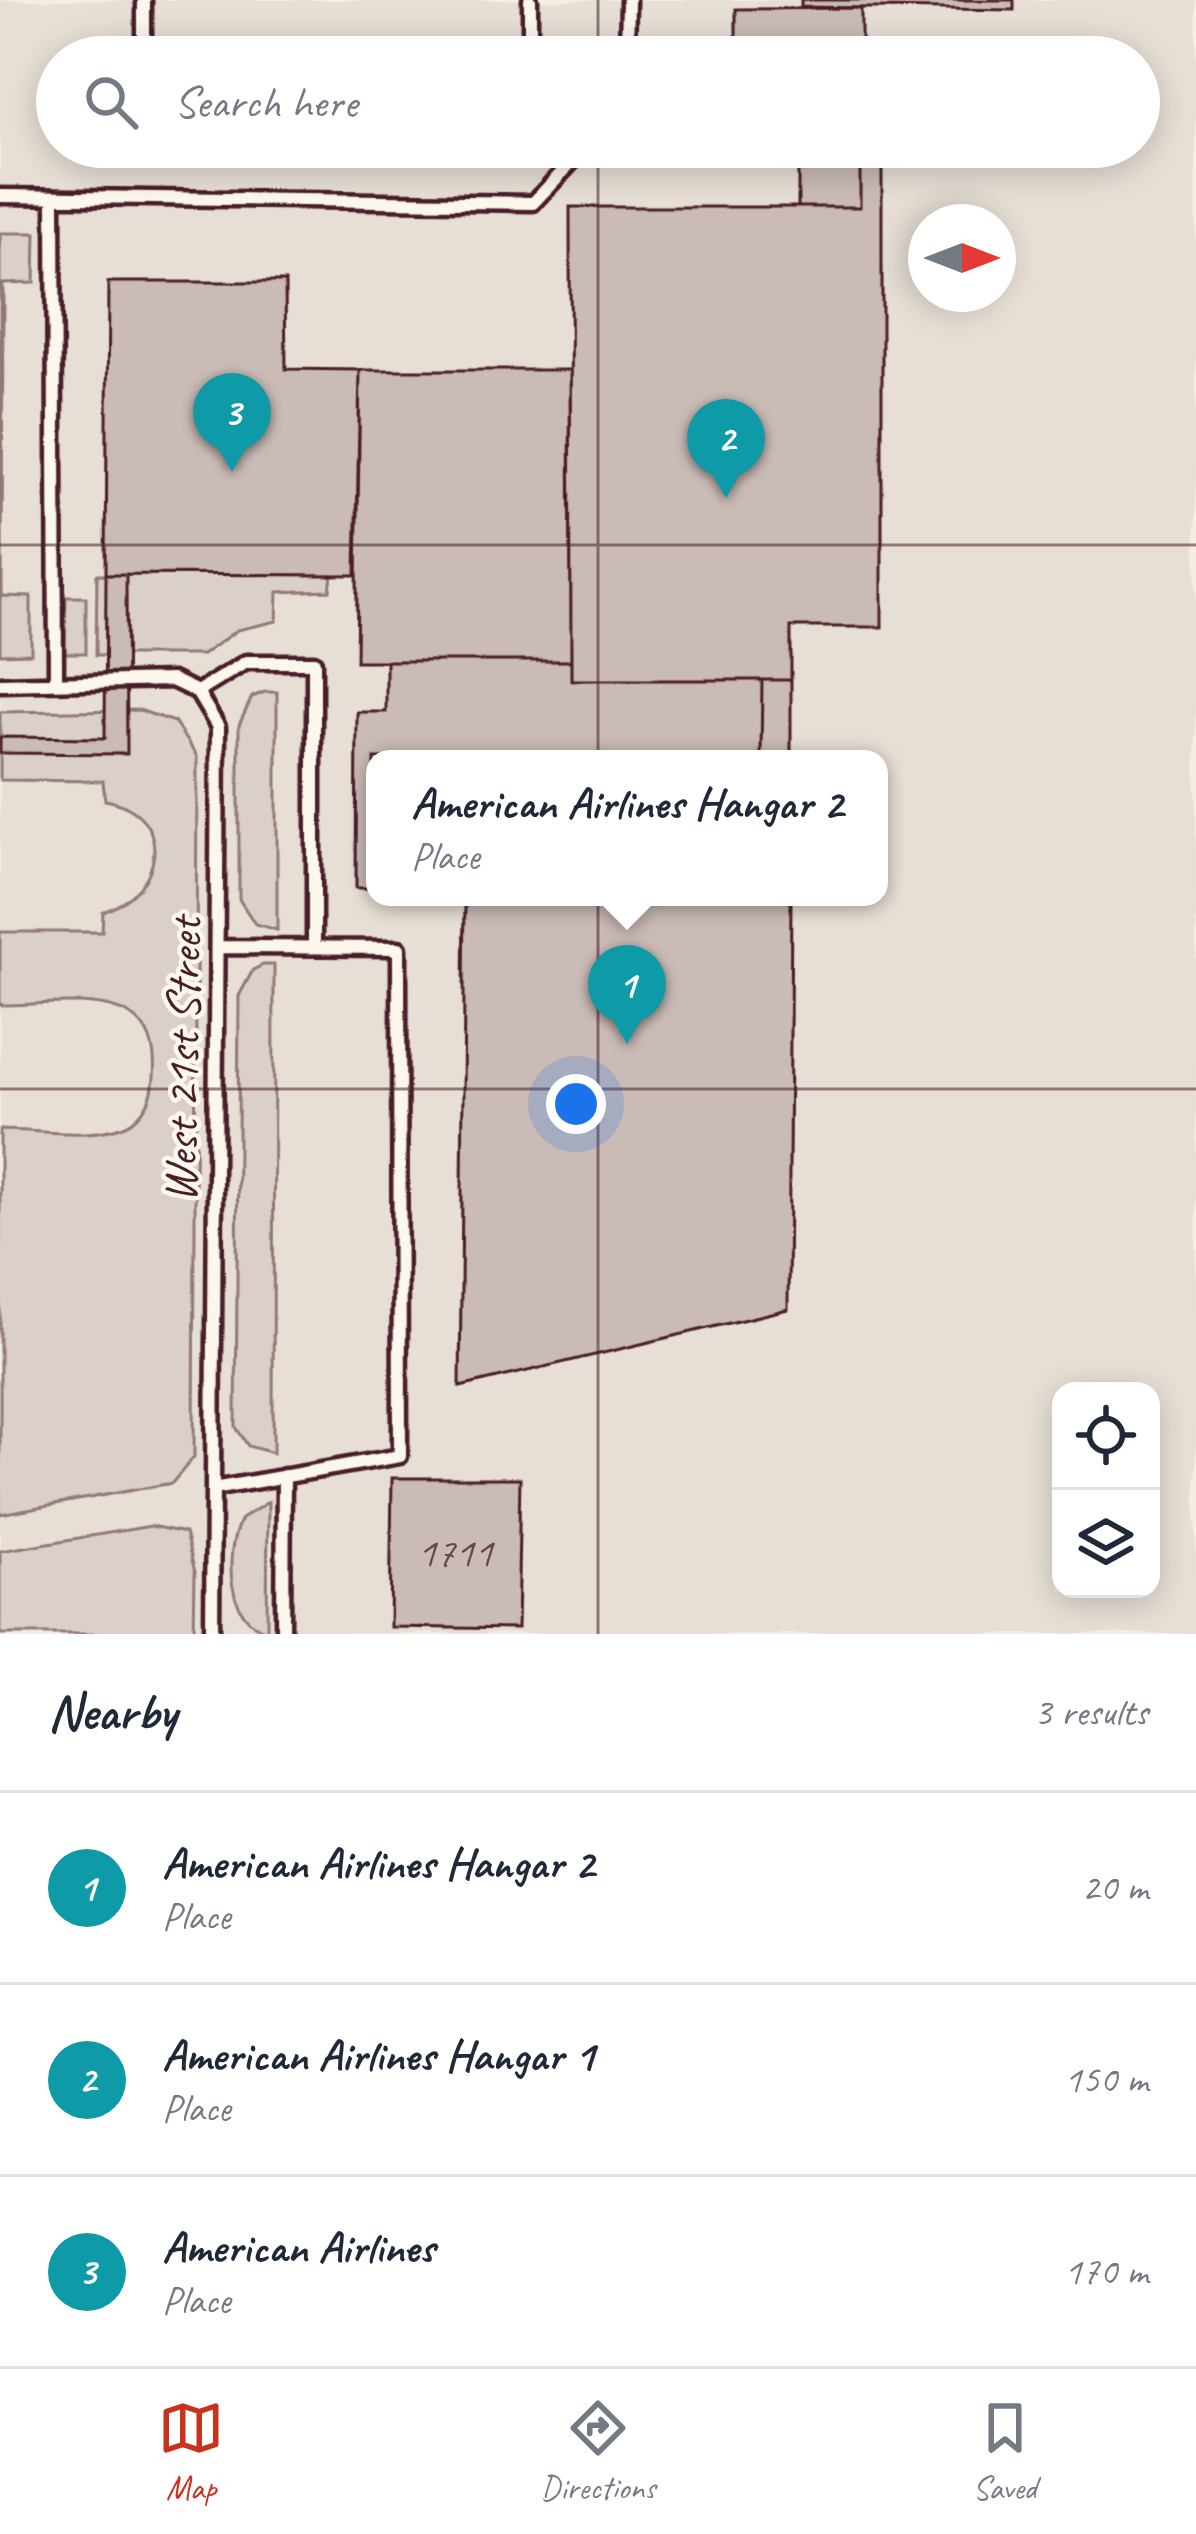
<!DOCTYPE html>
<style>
:root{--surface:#fff;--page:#f6f6f7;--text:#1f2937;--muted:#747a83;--line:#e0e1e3;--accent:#c8321e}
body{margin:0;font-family:Caveat,sans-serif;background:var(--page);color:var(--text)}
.controls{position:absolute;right:36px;bottom:36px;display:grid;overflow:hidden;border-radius:24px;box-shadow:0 6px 30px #0003}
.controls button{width:108px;height:108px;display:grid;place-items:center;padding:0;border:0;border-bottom:3px solid var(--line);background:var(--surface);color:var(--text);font:60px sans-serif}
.compass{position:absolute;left:908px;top:204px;width:108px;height:108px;border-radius:50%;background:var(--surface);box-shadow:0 6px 30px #0003;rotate:90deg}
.you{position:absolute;left:576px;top:1104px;width:42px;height:42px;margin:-30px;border:9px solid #fff;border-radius:50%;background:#1a73e8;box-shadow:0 0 0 18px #1a73e833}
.badge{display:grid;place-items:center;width:78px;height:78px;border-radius:50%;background:var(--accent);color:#fff;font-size:39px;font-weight:700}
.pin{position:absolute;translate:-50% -99px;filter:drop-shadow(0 3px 6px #0008)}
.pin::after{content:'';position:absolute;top:63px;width:42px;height:36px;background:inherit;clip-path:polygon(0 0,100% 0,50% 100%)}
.popup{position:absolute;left:366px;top:750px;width:522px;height:156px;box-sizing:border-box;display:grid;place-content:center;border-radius:24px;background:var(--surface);filter:drop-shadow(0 3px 9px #0005);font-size:39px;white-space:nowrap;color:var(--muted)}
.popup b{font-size:45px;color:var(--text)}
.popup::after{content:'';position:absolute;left:50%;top:100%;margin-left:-24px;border:24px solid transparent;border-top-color:var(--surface)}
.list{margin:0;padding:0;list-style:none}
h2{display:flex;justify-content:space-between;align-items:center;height:156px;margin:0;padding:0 48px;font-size:51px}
h2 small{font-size:39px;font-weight:400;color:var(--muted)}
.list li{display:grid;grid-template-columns:78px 1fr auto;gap:36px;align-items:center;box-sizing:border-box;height:192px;padding:0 48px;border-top:3px solid var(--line)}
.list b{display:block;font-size:45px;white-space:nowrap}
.list p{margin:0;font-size:39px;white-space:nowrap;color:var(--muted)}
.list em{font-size:39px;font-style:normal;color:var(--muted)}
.icon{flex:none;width:66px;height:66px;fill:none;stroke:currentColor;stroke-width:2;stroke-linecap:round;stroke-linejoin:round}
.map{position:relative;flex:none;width:1196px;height:1634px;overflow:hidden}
.search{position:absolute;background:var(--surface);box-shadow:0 6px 30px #0003;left:36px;right:36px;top:36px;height:132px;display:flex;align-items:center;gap:30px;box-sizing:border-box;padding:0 42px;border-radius:66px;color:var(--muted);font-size:45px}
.sheet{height:732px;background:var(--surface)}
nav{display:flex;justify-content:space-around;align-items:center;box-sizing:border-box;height:168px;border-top:3px solid var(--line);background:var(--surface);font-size:33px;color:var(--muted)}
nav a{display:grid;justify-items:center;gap:6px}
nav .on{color:var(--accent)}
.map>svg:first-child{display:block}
.built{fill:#e7dfd6;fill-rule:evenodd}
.green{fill:#dbd0c9;stroke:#92787a;stroke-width:3}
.building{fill:#cabbb6;stroke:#4a1f2b;stroke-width:3}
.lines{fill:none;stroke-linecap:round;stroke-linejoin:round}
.service-casing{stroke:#4a1f2b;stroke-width:21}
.service{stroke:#fbf7ec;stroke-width:12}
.grid{fill:none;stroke:#4a1f2b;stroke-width:3;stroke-opacity:0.55}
.labels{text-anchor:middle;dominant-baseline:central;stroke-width:9;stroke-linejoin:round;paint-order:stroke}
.number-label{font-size:42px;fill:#6a464e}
.street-label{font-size:48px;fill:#4a1f2b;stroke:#fbf7ec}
</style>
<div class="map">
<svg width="1196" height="1634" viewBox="0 0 1196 1634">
<rect width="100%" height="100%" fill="#f4eee4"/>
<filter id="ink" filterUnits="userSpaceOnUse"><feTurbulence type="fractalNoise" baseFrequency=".00833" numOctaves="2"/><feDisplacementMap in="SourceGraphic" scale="24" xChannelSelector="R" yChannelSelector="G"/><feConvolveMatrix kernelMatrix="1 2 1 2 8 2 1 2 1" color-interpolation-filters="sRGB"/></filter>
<g filter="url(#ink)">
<path class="built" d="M0,0H1196V1634H0ZM57,57H1139V147H57ZM926,222H998V294H926ZM375,759H879V897H375ZM1061,1391H1151V1589H1061Z"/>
<path class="green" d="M0,233H36L35,283L3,284L2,596L31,597V653L0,654Z
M97,574L332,575L330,590L278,592L277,621L237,630L202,655H96Z
M66,597H86V653H65Z
M265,692H277V930L255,924L239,899V725L252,697Z
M139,710L174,722L197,757L194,1457L172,1483L0,1514V1130C36,1130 86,1139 121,1127C138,1122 151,1103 153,1086C168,982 69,1005 0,1005V932H102L103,912C165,892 176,813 105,800L103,781L0,780V712Z
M263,965H274L273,1453L248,1446L236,1427L239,996L253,970Z
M268,1502L267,1631C226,1619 224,1552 241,1519Z
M151,1526L185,1533L195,1572L194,1634H0V1551Z"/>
<path class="building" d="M801,0H1014V10L801,7Z
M861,8V57H736V9Z
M798,147H860V207H798Z
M860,147H882V627H791V680H571L570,207H860Z
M108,282H285L286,369L360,370L356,575L106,574Z
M360,370H570L571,661H356Z
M106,574H126L127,754L0,753V737L105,738Z
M386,661H571V680H762L761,759H375V888H356L357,712H386Z
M762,680H791V759H761Z
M465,897H791L788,1309L460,1387Z
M392,1478H520L517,1629L390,1627Z"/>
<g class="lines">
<g class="service-casing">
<path id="service" d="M144,0V57
M530,0V57
M627,57L628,0
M0,196L533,203L586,147
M54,197L56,682
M0,684L172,680L197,692L218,727L212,1634
M197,692L246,662H314V947
M213,1489L400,1456L399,948L219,947
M283,1634L284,1476"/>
</g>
<use href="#service" class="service"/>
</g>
</g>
<path class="grid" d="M598,0V57M598,147V1634M0,545H1196M0,1089H1196"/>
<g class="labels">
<g class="number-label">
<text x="455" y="1552">1711</text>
</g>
<g class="street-label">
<text transform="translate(182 1060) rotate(-89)">West 21st Street</text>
</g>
</g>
</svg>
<div class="controls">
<button><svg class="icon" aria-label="locate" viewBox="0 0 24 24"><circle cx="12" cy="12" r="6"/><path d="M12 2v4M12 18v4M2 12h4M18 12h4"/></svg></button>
<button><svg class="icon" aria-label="layers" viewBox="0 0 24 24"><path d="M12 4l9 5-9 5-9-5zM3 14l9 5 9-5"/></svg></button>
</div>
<svg class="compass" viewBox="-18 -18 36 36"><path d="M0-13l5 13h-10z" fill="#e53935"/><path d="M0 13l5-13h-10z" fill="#747a83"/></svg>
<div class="you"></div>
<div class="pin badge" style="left:627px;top:1044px;background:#0f9aa8">1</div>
<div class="popup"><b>American Airlines Hangar 2</b>Place</div>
<div class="pin badge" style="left:726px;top:498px;background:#0f9aa8">2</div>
<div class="pin badge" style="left:232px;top:472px;background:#0f9aa8">3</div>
<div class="search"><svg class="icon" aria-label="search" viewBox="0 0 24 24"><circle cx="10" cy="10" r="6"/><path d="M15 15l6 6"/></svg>Search here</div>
</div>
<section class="sheet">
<h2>Nearby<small>3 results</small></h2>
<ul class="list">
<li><span class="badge" style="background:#0f9aa8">1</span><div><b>American Airlines Hangar 2</b><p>Place</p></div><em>20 m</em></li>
<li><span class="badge" style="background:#0f9aa8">2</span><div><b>American Airlines Hangar 1</b><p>Place</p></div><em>150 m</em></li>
<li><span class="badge" style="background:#0f9aa8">3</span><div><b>American Airlines</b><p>Place</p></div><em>170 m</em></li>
</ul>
</section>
<nav>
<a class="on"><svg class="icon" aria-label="map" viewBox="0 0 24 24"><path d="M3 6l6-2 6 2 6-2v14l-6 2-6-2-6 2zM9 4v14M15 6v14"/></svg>Map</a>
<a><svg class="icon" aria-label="directions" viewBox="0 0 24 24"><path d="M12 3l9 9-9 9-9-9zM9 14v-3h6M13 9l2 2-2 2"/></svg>Directions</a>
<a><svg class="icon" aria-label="saved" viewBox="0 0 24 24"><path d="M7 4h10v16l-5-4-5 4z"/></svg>Saved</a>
</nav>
